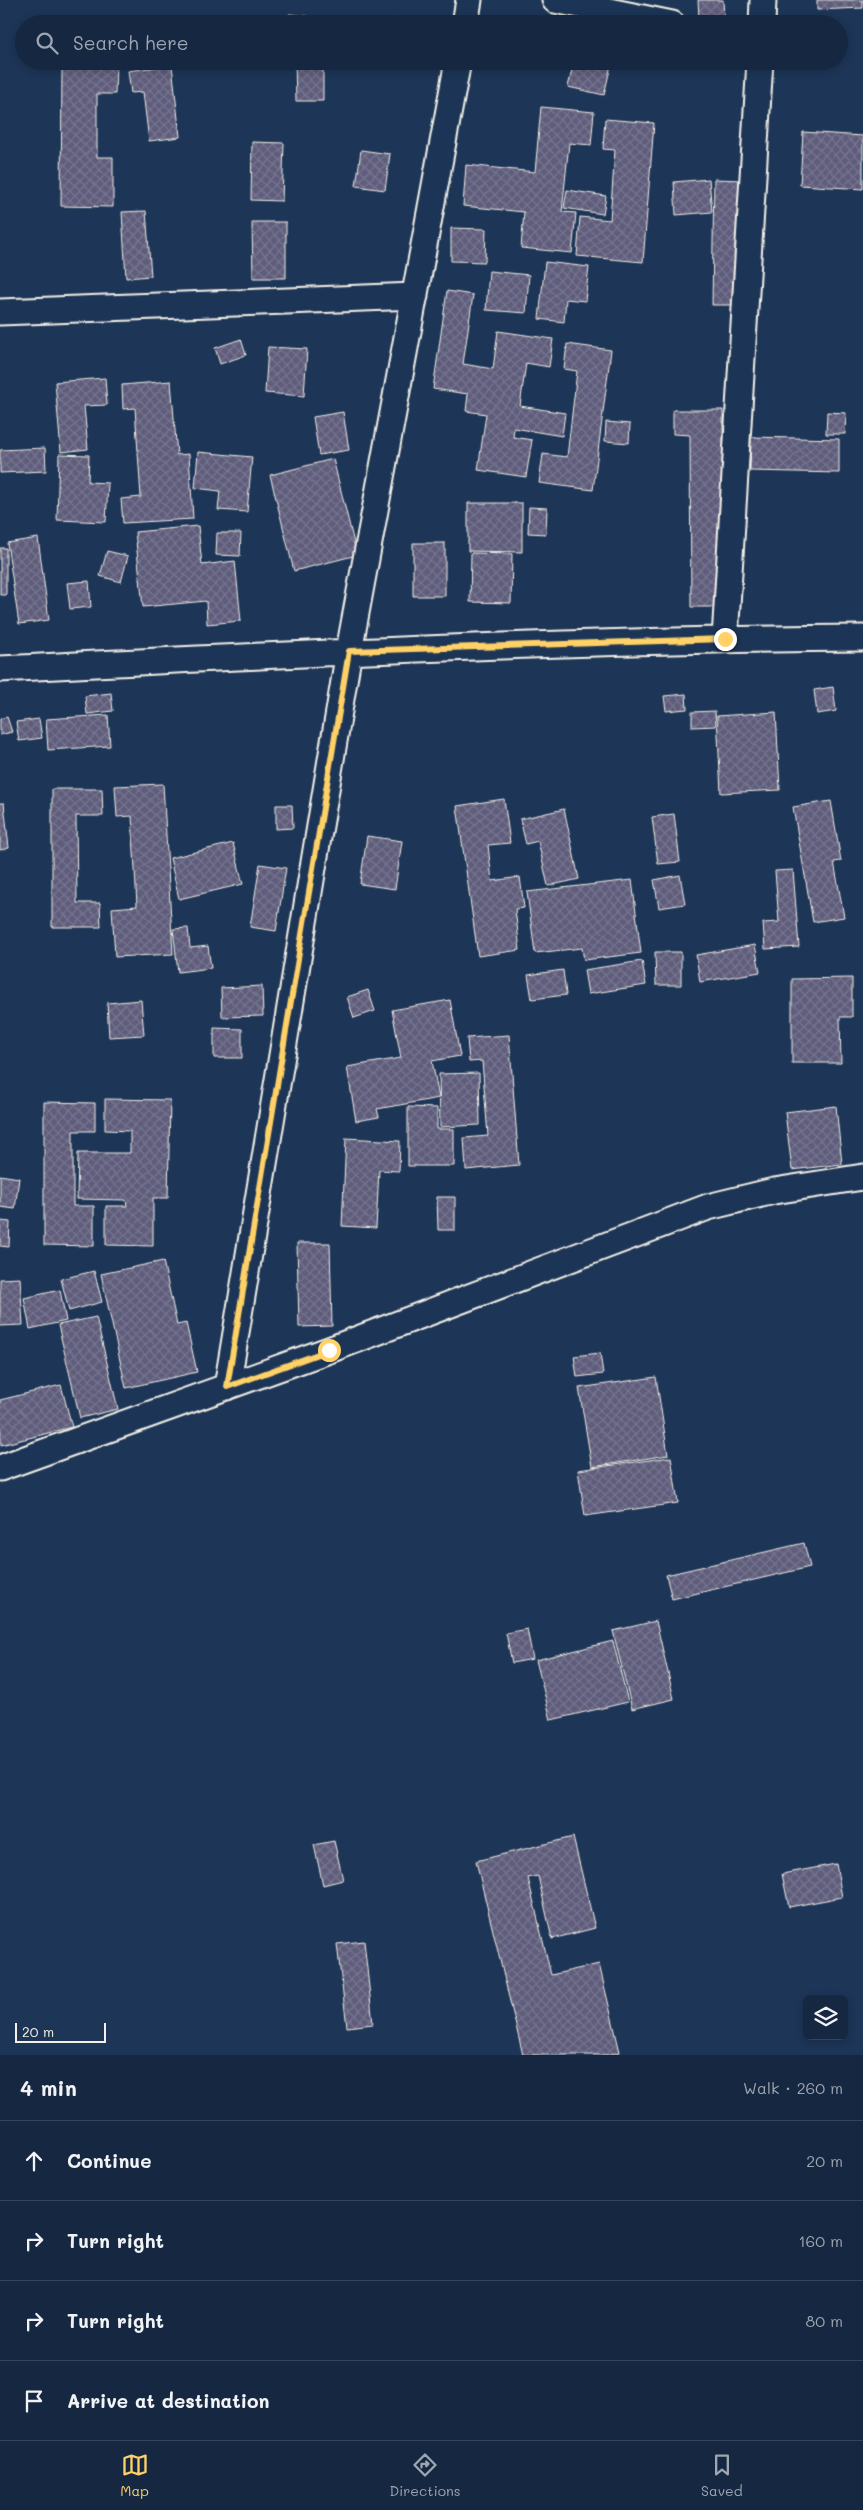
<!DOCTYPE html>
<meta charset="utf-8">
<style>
:root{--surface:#162841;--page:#1f3048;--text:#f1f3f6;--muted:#9ea6b1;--line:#35445a;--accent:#ffd166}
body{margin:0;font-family:Mali,sans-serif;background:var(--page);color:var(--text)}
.controls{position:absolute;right:15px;bottom:15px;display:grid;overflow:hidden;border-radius:8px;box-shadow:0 2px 8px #0003}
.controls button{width:45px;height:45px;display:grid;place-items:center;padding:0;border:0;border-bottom:1px solid var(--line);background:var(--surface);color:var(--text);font:25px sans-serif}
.scale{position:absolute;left:15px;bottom:12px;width:91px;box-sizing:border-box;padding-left:5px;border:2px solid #f4f1e8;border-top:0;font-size:14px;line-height:18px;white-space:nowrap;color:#f4f1e8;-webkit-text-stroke:4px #1d3557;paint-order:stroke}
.stop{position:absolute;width:15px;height:15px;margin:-11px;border:4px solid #ffd166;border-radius:50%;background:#fff}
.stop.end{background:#ffd166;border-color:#fff;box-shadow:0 1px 5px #0008}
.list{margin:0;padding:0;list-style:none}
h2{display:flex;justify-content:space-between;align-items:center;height:65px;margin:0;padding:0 20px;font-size:21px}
h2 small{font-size:16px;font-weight:400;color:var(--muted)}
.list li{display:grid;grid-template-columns:32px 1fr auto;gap:15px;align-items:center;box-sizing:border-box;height:80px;padding:0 20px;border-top:1px solid var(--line)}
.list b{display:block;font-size:19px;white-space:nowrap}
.list em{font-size:16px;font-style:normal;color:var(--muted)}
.icon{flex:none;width:28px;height:28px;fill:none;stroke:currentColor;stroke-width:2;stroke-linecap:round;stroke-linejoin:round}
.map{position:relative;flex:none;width:863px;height:2055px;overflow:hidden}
.search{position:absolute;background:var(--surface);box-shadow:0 2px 8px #0003;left:15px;right:15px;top:15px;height:55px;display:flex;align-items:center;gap:12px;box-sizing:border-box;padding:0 18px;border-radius:28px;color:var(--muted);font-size:19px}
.sheet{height:385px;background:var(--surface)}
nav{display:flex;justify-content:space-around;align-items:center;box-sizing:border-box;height:70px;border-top:1px solid var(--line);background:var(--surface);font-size:14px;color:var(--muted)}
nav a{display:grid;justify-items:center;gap:2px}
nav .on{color:var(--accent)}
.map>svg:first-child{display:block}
.building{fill:url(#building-cross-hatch);stroke:#f4f1e8}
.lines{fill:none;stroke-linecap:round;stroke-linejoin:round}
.minor-casing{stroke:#f4f1e8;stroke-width:29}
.minor{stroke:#1d3557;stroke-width:25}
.route{stroke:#ffd166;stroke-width:6}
</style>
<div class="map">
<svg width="863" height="2055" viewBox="0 0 863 2055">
<defs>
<pattern id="building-cross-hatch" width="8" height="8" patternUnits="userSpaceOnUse" patternTransform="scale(1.25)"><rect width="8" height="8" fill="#5e5c7b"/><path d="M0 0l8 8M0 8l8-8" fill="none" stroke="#76748e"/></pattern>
</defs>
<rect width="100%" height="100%" fill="#1d3557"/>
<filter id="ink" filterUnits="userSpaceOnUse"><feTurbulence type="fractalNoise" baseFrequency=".02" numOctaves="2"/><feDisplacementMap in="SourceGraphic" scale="10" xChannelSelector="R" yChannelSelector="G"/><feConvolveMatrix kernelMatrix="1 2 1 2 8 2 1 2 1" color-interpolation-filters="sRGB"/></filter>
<g filter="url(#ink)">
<path class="building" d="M698,0H723L724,17L699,18Z
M817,0H863V8L817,10Z
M289,14L308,16L307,24H288Z
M397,18H428V24H397Z
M295,61H323V101H296Z
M574,61H612L604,95L568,87Z
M62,65H116L115,94H97V157H113V207L61,206Z
M172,65L180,137L149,141L143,92L131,93L128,71Z
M541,107L594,112L591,145L569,143L562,212L576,213L572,253L521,248L524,212L463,206L466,165L535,172Z
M605,119L654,123L643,262L577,256L580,217L610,220L615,150L603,149Z
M803,132L863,136V189L800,185Z
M252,142L284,143L282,201L251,200Z
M361,150L390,154L385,190L356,186Z
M709,179L712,212L676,215L674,182Z
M714,179L742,180L740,305H712Z
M567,190L606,196L603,214L564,208Z
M146,211L151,276L126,278L122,212Z
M252,222H286V278H253Z
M451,228L486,229L485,262L451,261Z
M545,262L589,267L585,301L566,299L564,322L539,319Z
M489,271L529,275L526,313L486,310Z
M447,291L473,295L463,364L493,369L498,331L553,339L549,367L526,363L520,406L565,413L562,436L514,428L513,437L532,440L526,477L478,470L486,414L466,411L468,394L433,389Z
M241,339L246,355L220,364L215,348Z
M567,344L611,350L593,490L539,483L543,454L567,457L577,371L564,369Z
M268,347L307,349L304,396L265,393Z
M105,378L107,405L84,406L88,449L61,452L55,382Z
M171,381L177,455L189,454L193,519L123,523L121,499L141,497L135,408L123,409L122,385Z
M673,410H723L724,607H691L690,435L673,434Z
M343,412L349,450L319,455L313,417Z
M827,412L846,413L845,434H826Z
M606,422L630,424L629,443L605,441Z
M751,437L839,439V473L750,471Z
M45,448L46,471L0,473V450Z
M198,452L252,457L247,512L218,510L220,491L195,488Z
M59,454L89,455L88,482L108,483L106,522L57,520Z
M333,459L357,555L294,571L270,475Z
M468,503H522V552L468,551Z
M529,507L547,508L546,534L528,533Z
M198,526L202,565L235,561L241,621L207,624L206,601L143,607L135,532Z
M217,533H241L240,556L216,555Z
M38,538L49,620L19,624L7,543Z
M413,543H445V596H413Z
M0,548H6V595H0Z
M107,551L128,556L121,582L100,576Z
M471,553L512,554L511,603L470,602Z
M89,581L91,607L70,609L67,583Z
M833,687L836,711L817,714L814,690Z
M111,693L113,711L87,714L85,696Z
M686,694L687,709L666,711L664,696Z
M715,711L716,726L692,727V712Z
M776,712L780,790L721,793L717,716Z
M108,715L110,746L48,750L46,719Z
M7,717L12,732L0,735V719Z
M39,719L42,738L19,741L16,722Z
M163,784L173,954L115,957L112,908L137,906L132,816L117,817L115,786Z
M52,789H102L103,816H76L77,903H100L101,927H52Z
M504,799L510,843L488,845L492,881L520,877L524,908L515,909L520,950L478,956L457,806Z
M831,801L841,861L834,862L844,917L813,922L793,807Z
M0,803H4L9,848L0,850Z
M276,805H292L293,828L276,829Z
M564,809L579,879L548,886L538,841L526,844L520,819Z
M674,814L680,862L658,864L652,817Z
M367,836L402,841L395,889L360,884Z
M233,843L243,884L179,899L170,858Z
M260,864L286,868L276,931L250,927Z
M793,870L799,947L765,949L763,923L779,922L775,871Z
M680,875L685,904L659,908L654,880Z
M632,880L641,953L584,960L582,948L535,953L527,892Z
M188,928L190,948L208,946L211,968L178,972L173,929Z
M755,945L760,972L700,982L696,955Z
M655,952H681V985H656Z
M642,961L646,985L588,994L584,970Z
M563,970L566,995L532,999L528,975Z
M852,978V1017H840L841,1063H792V979Z
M262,986L263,1016L222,1017L221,988Z
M368,990L375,1011L354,1018L347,997Z
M141,1000L144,1035L109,1037L107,1003Z
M450,1000L460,1056L432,1061L439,1098L377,1109L379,1117L356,1121L347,1067L401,1058L392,1010Z
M214,1028L242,1029V1058H214Z
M509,1035L519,1165L466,1170L464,1138L488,1136L482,1061L469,1062L467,1038Z
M479,1073L480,1125L440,1127L439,1074Z
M105,1099L170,1100L168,1198H153V1246L106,1245V1206H127L126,1200L77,1199L78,1153H130V1131L105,1130Z
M44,1102L95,1103V1131H73V1206H94V1246L44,1245Z
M836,1106L842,1164L792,1170L785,1112Z
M408,1107L437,1108V1129H454V1166H408Z
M346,1138L400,1141L399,1171L379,1170L376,1228L342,1226Z
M0,1175L19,1178L15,1209L0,1207Z
M437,1197H455V1230H438Z
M0,1221L10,1222L9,1247L0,1246Z
M297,1243H330L332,1326L299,1327Z
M163,1261L177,1325L186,1323L197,1372L126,1388L101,1274Z
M94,1271L102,1302L69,1311L61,1279Z
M20,1278L23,1325L0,1326V1279Z
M60,1290L66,1321L30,1329L24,1298Z
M96,1317L118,1409L80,1418L58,1325Z
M600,1353L603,1374L577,1377L574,1356Z
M656,1377L668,1455L592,1467L579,1388Z
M61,1385L72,1427L1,1445L0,1400Z
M671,1457L678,1503L585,1516L578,1470Z
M804,1543L810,1567L672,1599L666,1575Z
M656,1621L674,1699L632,1709L613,1631Z
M527,1629L533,1659L512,1663L506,1633Z
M613,1641L628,1702L551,1720L536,1660Z
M573,1837L595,1928L552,1939L538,1876L528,1878L551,1975L599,1964L620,2052L607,2055H523L476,1861Z
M334,1841L343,1880L323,1885L314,1845Z
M836,1864L842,1897L789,1907L782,1874Z
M364,1941L373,2024L347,2027L337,1944Z"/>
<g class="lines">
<g class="minor-casing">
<path id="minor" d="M555,0L672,24
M465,24L469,0
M762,24L763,0
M0,312L415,296
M725,639L760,61
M0,669C288,654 575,640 863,638
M227,1387L349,651L458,61
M0,1468L329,1350L708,1207L774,1191L863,1177"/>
</g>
<use href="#minor" class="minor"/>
</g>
</g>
<g class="lines" filter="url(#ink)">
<path class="route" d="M329,1350L227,1387L349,651L725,639"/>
</g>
</svg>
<div class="controls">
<button><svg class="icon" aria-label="layers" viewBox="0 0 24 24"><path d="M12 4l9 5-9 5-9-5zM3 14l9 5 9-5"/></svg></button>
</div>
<div class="scale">20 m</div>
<div class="stop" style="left:329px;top:1350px"></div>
<div class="stop end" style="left:725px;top:639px"></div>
<div class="search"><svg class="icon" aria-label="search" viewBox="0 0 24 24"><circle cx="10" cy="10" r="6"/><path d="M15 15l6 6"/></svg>Search here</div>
</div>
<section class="sheet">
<h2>4 min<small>Walk · 260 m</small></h2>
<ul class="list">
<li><svg class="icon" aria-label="ahead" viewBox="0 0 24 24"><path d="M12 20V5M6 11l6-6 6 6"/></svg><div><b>Continue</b></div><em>20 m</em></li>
<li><svg class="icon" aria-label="right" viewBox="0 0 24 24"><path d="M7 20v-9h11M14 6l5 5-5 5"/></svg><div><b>Turn right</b></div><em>160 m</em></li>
<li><svg class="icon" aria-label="right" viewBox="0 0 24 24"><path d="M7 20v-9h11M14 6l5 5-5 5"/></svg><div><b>Turn right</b></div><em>80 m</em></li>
<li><svg class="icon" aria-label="arrive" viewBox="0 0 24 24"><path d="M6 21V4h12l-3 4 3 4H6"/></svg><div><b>Arrive at destination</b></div></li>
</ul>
</section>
<nav>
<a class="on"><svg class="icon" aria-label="map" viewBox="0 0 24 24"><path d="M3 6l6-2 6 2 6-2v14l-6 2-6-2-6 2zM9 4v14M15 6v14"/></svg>Map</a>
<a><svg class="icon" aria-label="directions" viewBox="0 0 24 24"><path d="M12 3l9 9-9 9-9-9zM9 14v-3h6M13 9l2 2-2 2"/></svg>Directions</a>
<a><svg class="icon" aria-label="saved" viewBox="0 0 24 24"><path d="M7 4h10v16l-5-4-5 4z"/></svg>Saved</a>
</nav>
